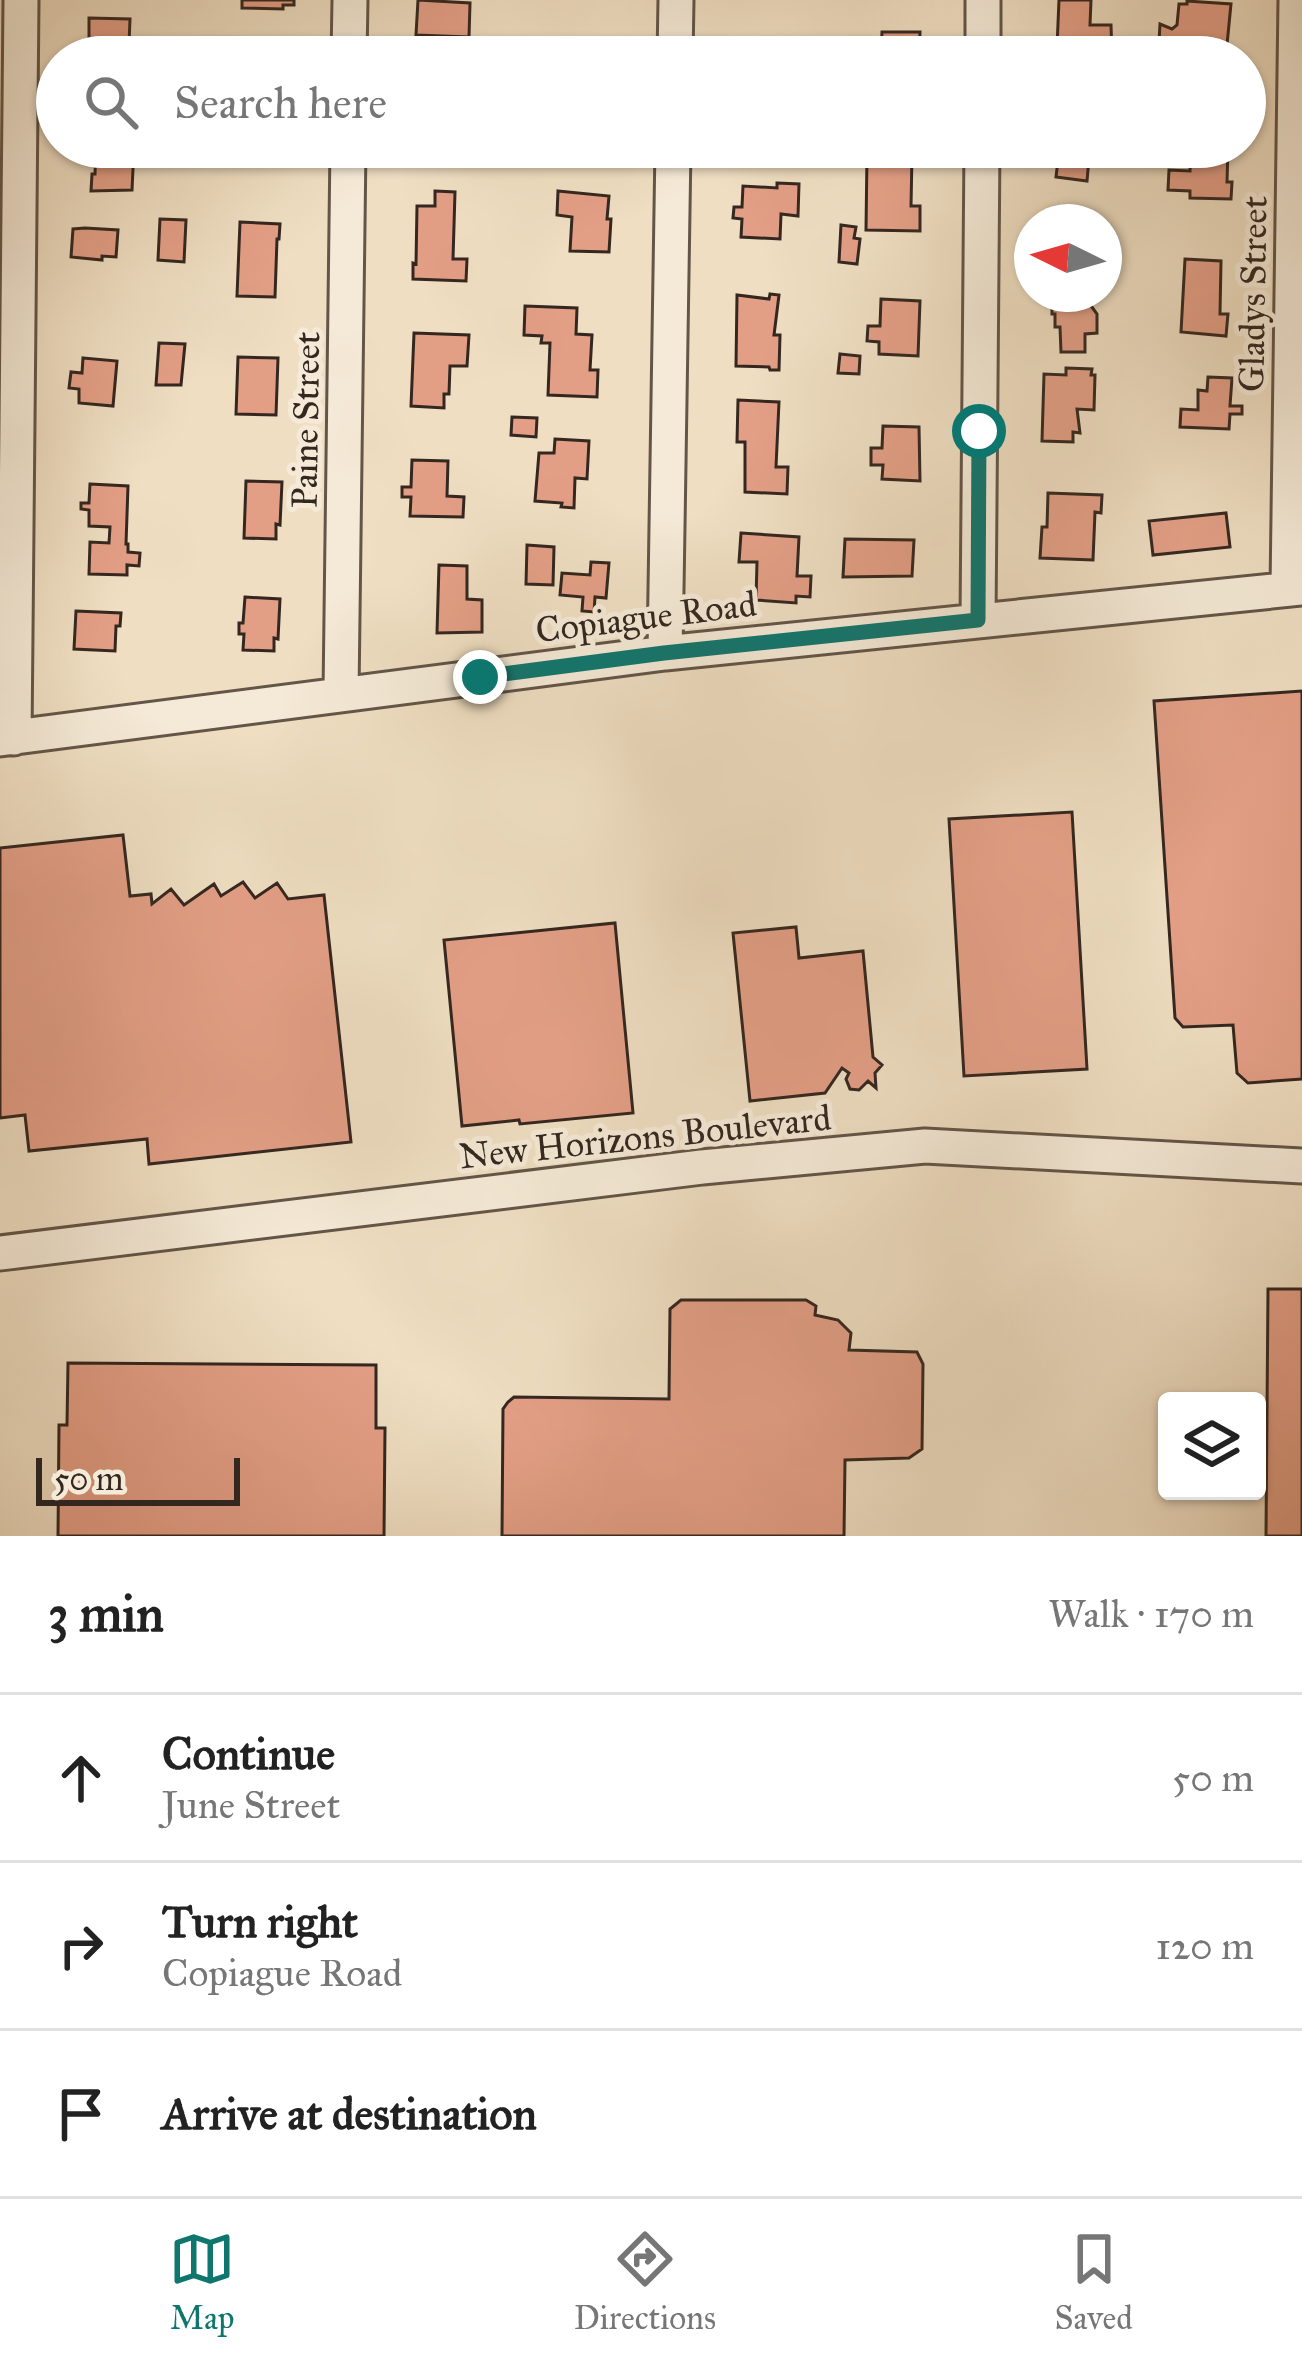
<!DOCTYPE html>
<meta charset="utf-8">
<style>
:root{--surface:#fff;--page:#f2f2f2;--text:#222;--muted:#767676;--line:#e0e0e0;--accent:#0f766e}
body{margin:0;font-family:"IM FELL Great Primer",serif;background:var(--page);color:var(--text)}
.controls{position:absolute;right:36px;bottom:36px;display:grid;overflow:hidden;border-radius:12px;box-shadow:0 3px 9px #0004}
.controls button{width:108px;height:108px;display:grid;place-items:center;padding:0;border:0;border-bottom:3px solid var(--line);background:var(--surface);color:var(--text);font:60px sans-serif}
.compass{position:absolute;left:1014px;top:204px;width:108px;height:108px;border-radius:50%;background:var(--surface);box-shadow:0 3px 9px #0004;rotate:275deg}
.scale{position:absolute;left:36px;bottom:30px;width:204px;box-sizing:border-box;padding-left:12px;border:6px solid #342720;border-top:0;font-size:33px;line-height:42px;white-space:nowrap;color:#342720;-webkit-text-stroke:9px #f5ead7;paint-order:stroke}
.stop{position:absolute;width:36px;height:36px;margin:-27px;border:9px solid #0f766e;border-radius:50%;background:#fff}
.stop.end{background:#0f766e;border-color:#fff;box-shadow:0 3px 12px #0008}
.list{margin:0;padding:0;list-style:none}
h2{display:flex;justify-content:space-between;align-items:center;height:156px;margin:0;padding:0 48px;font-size:51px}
h2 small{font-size:39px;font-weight:400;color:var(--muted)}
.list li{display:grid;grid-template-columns:78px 1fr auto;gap:36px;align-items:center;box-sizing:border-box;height:168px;padding:0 48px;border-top:3px solid var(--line)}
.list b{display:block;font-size:45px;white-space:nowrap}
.list p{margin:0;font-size:39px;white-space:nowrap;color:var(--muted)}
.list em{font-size:39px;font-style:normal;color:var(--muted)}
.icon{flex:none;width:66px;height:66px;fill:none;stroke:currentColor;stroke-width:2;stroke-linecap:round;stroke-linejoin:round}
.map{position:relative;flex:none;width:1302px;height:1536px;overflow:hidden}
.search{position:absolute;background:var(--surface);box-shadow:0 3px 9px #0004;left:36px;right:36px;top:36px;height:132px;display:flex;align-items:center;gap:30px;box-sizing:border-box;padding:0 42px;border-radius:66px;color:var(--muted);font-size:45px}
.sheet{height:660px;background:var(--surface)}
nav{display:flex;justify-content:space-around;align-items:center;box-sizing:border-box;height:168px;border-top:3px solid var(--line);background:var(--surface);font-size:33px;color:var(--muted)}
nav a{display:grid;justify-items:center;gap:6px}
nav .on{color:var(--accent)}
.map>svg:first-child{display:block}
.building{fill:#e39f86;stroke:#342720;stroke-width:3}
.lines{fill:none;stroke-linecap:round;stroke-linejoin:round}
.minor-casing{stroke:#635548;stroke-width:39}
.minor{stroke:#f5ead7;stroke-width:33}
.route{stroke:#0f766e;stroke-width:15}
.labels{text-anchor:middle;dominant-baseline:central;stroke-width:10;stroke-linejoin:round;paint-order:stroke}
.street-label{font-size:36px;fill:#342720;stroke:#f5ead7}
</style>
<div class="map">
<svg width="1302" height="1536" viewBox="0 0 1302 1536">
<rect width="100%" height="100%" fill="#efdec2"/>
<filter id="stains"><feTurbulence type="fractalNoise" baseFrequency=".00167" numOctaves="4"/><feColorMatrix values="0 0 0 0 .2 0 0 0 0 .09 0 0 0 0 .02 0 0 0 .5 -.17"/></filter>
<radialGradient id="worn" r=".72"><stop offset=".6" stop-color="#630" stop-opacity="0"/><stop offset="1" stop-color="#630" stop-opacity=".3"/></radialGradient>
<path class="building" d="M242,0H294V5H283V9L242,8Z
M418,0L470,3L469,37L416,35Z
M1059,0H1091L1090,25H1111L1112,57H1063V47H1057Z
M1187,1L1231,4L1226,55L1232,57H1190V50L1181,49V44L1159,42L1160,24L1172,29L1177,25L1179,4H1187Z
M89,18L130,19L129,44L89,43Z
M882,32H920L919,57H881Z
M96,147H134L132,190L91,191L92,174H95Z
M230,147H279L278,162L229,159Z
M1054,147H1090L1087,181L1056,177L1059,152H1053Z
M1191,147H1228L1227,182H1232L1231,199L1190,198V191L1168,190L1169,170L1190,171Z
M867,154L912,155L911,206H920V231L866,230Z
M777,183L799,184L798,216L781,214L780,239L741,237L742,219L733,218L734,207H742L743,186L777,188Z
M435,191L455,192L453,259H467L466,281L413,279V263L416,264L417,206H435Z
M558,191L609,196L607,219H611L609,252L570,251L572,217L557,215Z
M160,219L186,220L184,262L158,260Z
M240,222L280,224L279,239H277L275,297L237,296Z
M841,225L856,227L854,238L860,239L857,264L839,262Z
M85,228L118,230L116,257L102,256V260L71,257L73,229Z
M1185,259L1221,261L1220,314H1228L1226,336L1181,332Z
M770,294L779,295L774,335H780L779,370H770L769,367L736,366L737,295L769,299Z
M1055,294H1084V303H1089L1097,314V333L1085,334V352H1061L1060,327H1055V314H1052V307H1055Z
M881,299L920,301L918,356L879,354V342L867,341L868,326H880Z
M525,306L577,308L576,334L592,335L590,370H598L597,397L548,395L550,343H541L542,336L524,335Z
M414,333L469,335L467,366H450L449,394H444V408L411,406Z
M159,343L185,344L181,385H156Z
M840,354L860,356L859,374L838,373Z
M238,357L278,358L276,415L236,414Z
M83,358L117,361L113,406L79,403V389L69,388L71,372L82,373Z
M1066,368L1092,369L1091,375H1095L1094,410L1077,409L1080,433L1073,432V442L1042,441L1044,374L1066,375Z
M1208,377L1232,378L1230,406H1242V414H1230L1229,429L1180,427L1181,409L1198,410V390L1207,391Z
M738,400L779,402L776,467H788L787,494L745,492V442H737Z
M512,417L537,418L536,437L511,435Z
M883,426L919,427L920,481L882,479L883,465H871V448H882Z
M555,439L589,441L587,479L575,478L574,508L561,507L562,503L535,501L539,453H554Z
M412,460L448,461L447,496L464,497L463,517L410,516L411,497H402V487H411Z
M246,481L282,482L280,525L276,524V539L244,538Z
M90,484L128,486L126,544H128V552L140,553L139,566L127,565V575L89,574L90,542L109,543L110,527L89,526V510L81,509V503H89Z
M1048,493L1102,495L1101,513L1095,512L1093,560L1040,558L1042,527H1047Z
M1226,513L1230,547L1153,555L1149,521Z
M741,533L799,537L797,576H811L810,597L796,596V603L756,600L757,562H739Z
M845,539L914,540L912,576L843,577Z
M527,545L554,547L553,585L526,584Z
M591,562L609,563L606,598L595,597L594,612L582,611L583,597L560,595L562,573L590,575Z
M439,565L467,566V599L482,600V632L437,633Z
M245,597L280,599L278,639L274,638V651L243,650L244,634H239V623H243Z
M76,611L121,613L120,626H116L115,651L74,649Z
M1302,691V1079L1248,1083L1237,1073L1233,1025L1183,1027L1175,1018L1154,701Z
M1072,812L1087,1069L964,1076L949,819Z
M123,835L130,896L151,894L152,904L171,889L184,905L214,884L221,896L243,882L255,898L277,883L288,899L324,895L351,1142L149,1164L147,1139L29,1151L25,1115L0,1118V848Z
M615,923L633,1113L520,1124L519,1120L462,1126L444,940Z
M796,927L799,958L863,951L873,1057L882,1065L875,1073L876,1088L868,1081L859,1090L850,1089L846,1079L849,1073L842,1068L825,1093L750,1101L733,933Z
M1268,1289H1302V1536H1266Z
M681,1300H806L816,1306L815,1315L838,1320L851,1333L849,1350L917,1352L923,1364L922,1449L909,1458L845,1460L844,1536H502L503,1409L508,1402L514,1397L669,1399L670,1309Z
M68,1363L376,1365V1428H385L384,1536H58L59,1425H67Z"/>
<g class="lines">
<g class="minor-casing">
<path id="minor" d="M349,57L350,0
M675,57L676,0
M983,57V0
M1288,589L1296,0
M978,620L982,147
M665,653L673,147
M341,694L348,147
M14,738L21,0
M0,739L665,653L1302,588
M0,1253L702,1167L925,1146L1302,1166"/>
</g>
<use href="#minor" class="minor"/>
</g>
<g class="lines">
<path class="route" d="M480,677L664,653L978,620L979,431"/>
</g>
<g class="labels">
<g class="street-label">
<text transform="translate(1253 294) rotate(-89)">Gladys Street</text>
<text transform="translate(306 420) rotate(-89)">Paine Street</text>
<text transform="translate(646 617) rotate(-7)">Copiague Road</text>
<text transform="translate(645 1137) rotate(-6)">New Horizons Boulevard</text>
</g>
</g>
<rect width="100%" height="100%" filter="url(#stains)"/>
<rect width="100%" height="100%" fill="url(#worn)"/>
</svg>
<div class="controls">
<button><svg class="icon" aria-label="layers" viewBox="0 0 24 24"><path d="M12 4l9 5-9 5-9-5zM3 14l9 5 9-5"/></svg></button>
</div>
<svg class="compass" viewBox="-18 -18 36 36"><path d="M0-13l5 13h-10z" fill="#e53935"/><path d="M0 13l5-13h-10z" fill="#767676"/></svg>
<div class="scale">50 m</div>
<div class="stop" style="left:979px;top:431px"></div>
<div class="stop end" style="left:480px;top:677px"></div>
<div class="search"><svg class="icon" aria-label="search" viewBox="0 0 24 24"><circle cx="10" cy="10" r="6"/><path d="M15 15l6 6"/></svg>Search here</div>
</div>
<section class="sheet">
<h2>3 min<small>Walk · 170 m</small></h2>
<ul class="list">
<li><svg class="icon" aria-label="ahead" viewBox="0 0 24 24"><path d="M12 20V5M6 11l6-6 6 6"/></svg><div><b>Continue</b><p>June Street</p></div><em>50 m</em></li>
<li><svg class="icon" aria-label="right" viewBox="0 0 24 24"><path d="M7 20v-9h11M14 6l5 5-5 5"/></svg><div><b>Turn right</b><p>Copiague Road</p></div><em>120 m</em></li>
<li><svg class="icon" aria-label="arrive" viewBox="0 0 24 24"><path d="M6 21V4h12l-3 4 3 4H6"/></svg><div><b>Arrive at destination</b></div></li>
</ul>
</section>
<nav>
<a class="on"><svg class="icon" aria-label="map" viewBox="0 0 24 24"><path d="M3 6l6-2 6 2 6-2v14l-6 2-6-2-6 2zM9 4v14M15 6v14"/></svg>Map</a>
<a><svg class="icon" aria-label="directions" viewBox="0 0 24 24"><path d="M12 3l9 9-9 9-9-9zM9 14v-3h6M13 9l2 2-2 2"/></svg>Directions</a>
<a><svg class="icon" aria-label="saved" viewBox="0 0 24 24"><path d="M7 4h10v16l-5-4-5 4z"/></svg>Saved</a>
</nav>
